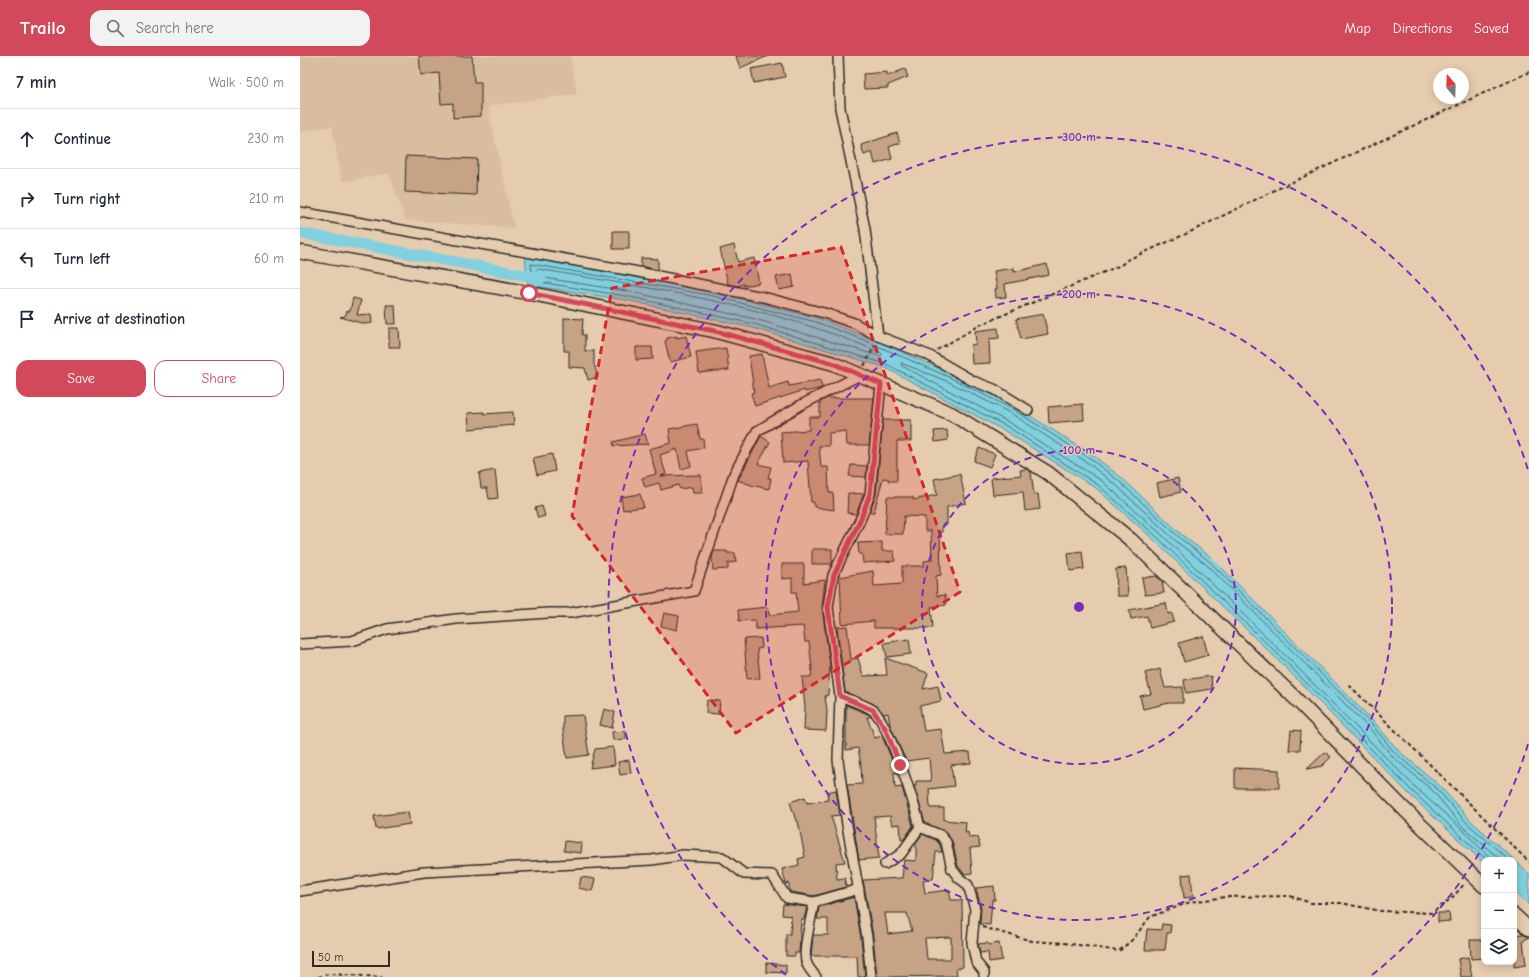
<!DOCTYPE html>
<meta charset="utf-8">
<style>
:root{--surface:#fff;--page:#f2f2f3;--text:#1f2937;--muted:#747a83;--line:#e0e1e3;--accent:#d1495b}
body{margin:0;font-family:"Comic Neue",sans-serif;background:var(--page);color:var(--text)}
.controls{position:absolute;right:12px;bottom:12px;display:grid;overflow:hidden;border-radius:8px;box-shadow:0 2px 10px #0003}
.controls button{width:36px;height:36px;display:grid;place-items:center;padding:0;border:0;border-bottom:1px solid var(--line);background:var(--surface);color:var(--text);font:20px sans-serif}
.compass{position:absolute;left:1133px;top:12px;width:36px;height:36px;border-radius:50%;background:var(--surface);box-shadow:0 2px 10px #0003;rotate:341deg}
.scale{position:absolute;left:12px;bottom:10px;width:78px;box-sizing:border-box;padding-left:4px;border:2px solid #2b2b2b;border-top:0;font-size:11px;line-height:14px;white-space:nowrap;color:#2b2b2b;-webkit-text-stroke:3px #e6ccae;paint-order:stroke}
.stop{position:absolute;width:12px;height:12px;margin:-9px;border:3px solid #d1495b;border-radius:50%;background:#fff}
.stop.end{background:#d1495b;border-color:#fff;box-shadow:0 1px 4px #0008}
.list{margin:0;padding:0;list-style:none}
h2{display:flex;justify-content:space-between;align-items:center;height:52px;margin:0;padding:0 16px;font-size:17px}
h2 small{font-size:13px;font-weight:400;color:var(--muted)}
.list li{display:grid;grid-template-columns:26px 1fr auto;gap:12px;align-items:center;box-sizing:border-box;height:60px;padding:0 16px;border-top:1px solid var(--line)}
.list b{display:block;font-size:15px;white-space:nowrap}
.list em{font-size:13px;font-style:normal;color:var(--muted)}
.actions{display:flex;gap:8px;padding:12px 16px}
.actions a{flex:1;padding:9px 0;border:1px solid var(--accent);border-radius:12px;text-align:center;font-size:14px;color:var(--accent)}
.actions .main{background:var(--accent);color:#fff}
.icon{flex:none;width:22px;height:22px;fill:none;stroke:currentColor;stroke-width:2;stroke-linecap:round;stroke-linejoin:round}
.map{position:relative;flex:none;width:1229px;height:921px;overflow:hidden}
header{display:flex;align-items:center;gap:24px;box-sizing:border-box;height:56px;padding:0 20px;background:var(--accent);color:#fff}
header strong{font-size:19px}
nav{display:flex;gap:22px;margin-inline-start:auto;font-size:14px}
.search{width:280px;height:36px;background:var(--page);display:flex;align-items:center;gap:10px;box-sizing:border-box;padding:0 14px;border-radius:12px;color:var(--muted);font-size:15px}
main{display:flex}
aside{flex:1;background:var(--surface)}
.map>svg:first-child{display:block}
.built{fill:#d8bd9f}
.water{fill:#81d0df;stroke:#5f8e97}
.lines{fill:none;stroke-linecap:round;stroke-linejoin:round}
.shore{stroke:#4d6d73;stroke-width:1}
.canal{stroke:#81d0df;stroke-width:11}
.building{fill:#c6a384;stroke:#2b2b2b;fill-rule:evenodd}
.street-casing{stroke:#2b2b2b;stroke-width:12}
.secondary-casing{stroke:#2b2b2b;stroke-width:16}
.path{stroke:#2b2b2b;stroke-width:2;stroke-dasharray:4 3;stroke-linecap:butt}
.street{stroke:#e6ccae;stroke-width:9}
.secondary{stroke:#e6ccae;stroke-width:13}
.route{stroke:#d1495b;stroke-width:5}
.marked{fill:#d62828;fill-opacity:0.2;stroke:#d62828;stroke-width:3;stroke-dasharray:8 5;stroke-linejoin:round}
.ring{fill:none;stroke:#7b2cbf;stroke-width:2;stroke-dasharray:7 5}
.centre{fill:#7b2cbf;stroke:#e6ccae;stroke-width:2}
.ring-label{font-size:12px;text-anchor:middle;font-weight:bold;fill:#7b2cbf;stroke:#e6ccae;stroke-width:3;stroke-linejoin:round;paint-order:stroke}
</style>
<header>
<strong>Trailo</strong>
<div class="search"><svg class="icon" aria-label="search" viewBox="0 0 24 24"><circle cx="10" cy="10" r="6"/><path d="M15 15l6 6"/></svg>Search here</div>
<nav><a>Map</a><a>Directions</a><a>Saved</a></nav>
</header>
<main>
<aside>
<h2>7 min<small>Walk · 500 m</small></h2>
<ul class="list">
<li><svg class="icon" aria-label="ahead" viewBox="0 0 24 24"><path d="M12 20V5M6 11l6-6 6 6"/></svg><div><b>Continue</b></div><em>230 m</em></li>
<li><svg class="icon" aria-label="right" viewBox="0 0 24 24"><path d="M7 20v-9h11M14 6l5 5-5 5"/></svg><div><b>Turn right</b></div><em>210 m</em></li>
<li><svg class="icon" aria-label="left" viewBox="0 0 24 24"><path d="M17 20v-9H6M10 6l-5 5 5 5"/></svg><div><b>Turn left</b></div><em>60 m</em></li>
<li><svg class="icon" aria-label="arrive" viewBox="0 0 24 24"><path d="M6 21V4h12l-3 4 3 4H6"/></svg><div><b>Arrive at destination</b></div></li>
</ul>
<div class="actions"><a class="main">Save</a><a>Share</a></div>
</aside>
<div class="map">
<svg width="1229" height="921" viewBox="0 0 1229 921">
<rect width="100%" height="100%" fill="#e6ccae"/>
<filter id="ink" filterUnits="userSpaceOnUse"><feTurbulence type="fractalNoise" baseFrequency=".025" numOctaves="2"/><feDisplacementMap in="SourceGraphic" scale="8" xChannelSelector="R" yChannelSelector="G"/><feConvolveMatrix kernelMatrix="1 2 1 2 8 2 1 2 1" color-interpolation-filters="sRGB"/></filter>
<g filter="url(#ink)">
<path class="built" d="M0,0H270L277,38L188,50L214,172L105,164L89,117L42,126L32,70L0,76Z"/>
<path class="water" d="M225,201L410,235L517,262L565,280L652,318L716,351L794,400L823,423L882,479L912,502L1076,668L1098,694L1139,729L1170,764L1229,817V849L1214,835V804H1184V807L1109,738L984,610L853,483L796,432L705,375L584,311L453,272L326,244L228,229Z"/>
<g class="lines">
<path class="shore" d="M238,213C353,233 473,249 581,297L582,299L579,300L455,263L327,235L238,221L236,215Z
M1187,804L1112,735L987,607L856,480L798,429L708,371L586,308L454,268L326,240L233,225L231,208L409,239L516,266L564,284L651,322L714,354L791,403L820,426L880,482L910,506L1073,670L1095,697L1136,732L1167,767L1209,804
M1192,804L1162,773L1116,732L990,604L859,476L802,425L710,367L602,310L601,307L649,326L712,358L788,407L817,430L877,486L907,509L1070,673L1092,700L1133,735L1163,771L1201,804"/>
<path class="canal" d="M0,177L241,222"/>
</g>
<path class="building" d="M119,0H172L174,26H181V60L153,62V47L141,48L139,17L121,19Z
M436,0H468L440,12Z
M482,7L485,21L454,27L451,13Z
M605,13L608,21L588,29V32L564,33L563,18L587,16V20Z
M597,77L600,87L589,91L592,103L575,108L572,96L564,99L561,89Z
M106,100L177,103L176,139L105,136Z
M313,175H329V193H313Z
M434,189L438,206L454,202L459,227L444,230V228L437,230L428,228L420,193Z
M341,202L358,203V214L341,210Z
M747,208L749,219L705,228L706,241L696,242L695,233H697L694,215L714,212V216Z
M492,218L494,231L479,234L476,221Z
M53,242L61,244L57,259L71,258L72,267L65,268L40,261L45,260L47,255H50Z
M86,249H95L96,268H87Z
M743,258L748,278L721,283L716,263Z
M264,262L283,263L282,279H285V295H294V308L298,321L288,324L285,312L269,311V295H264Z
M89,272H99L100,291H89Z
M698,272L699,282L689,283L690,307L672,308L671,289L676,288L675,275Z
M377,280V282L386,280L391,301L370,306L365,285L367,284V282Z
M336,291H352L353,303L336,304Z
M426,292L429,314L399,317L396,296Z
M462,298L469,332L488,326L489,330L520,324L522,332L505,336V334L455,350L451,337L454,336L449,300Z
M527,342H574L569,389H547L546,375L529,377V390H519L521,411H528L529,437H533L534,454L514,451V446H511L508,405L483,407L481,376L509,374V361H520V346Z
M783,348L784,364L749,367L748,351Z
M184,356V358L213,356L214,369L169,373L168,357Z
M583,364H611V385H597V425H588L589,423L583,422L574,456H569L576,438Z
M397,368L400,383H403L404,392L388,395L391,410L381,413L377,393L360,399L366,418L361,420L401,419L402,437H393L392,431L380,433L378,429L361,434L359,427L345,431L342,422L356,418L349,393L371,387L369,373Z
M647,374L648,384L635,386L634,375Z
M345,378L348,388L314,390L313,386Z
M461,380L470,386L458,408L471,411L468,422H471L469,433L451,429L438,424Z
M679,392L695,398L690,411L674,405Z
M252,398L255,415L237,419L233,402Z
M551,409L567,410L566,421L549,420Z
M727,413L731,416L734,439L738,438L740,453L725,455L723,436L693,439L691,422L721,419L720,414Z
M195,414L198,442L189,443L187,432H181L179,417Z
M660,418L666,447L647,451V469H642V476H640L641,519L636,520L637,540L645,539L646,549L631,551L633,572H574V565L542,568L540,521L573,515L574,530L602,528V510H624V505L632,504L631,475H625V461L604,460L603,478H585L587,441H613V444L637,439L634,423Z
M878,422L881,436L860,441L857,427Z
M548,437L564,438L556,458L547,457Z
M340,438L344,451L323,454L321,441Z
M242,450L245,460L238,462L235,452Z
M582,486V495H594L595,505L563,507L562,498H559L558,487Z
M512,493H532V508H512Z
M414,495H427V497H435L436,506L428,507V513L413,514L412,501Z
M782,495L784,513L770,515L768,497Z
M482,508H504V527L525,524L522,552L530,609L528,639L525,640L527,655L526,675L504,674L505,652L502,621H511L512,612L509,586H505L503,570L456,573L455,564L439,565L438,554L468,551L469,559L498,556L496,536H492V522L482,523Z
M826,512L828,540H817L816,513Z
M856,520L862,525L864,537L845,539L842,522Z
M866,547L868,558L872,557L874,566L850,572L847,560L831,563L829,554Z
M364,557L379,560L377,574L361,570Z
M547,570L551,603L558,602L563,620L587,619L585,602L628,617L623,633L638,630L641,645L620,650L624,675L641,673L645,698L670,696L671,707L651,709L654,730L629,733L630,752H644V764L666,766L665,777L668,776L669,782L678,781L680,791L670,792L672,817L664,818L658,810L652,785L645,775L625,767L614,730H616V725H631L629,702L606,705L590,669L588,657L584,658L574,648L545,636L537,571Z
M903,580L908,599L884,606L879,587Z
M461,582L462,592L457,593L460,622L447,623L444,583Z
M609,583L611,598L587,601L584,587Z
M860,613L865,632L883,631V647H869L843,653L840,640L851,638L845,617Z
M911,620L912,633L886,637L884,624Z
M407,644L420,645L419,658L406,657Z
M546,649L570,659L571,661H567L575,682L582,680L597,716L594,717L595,732L602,731L613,770L604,783L601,784L600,768L592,769L590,760L574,761L579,802L559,804L547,729L562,728L561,709L558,692L546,694Z
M304,653L315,656L312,672L300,669Z
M283,659L289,699L267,702L263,674V660Z
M991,674L1001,675L1000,694H989Z
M326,675V683L313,684L312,676Z
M313,691L315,709L290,712L295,693Z
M1025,696L1031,701L1022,710L1007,713Z
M329,704L331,717L320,719L318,706Z
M935,712L979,714V732H935Z
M536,734L540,759L531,760L545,806L536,807L537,823L545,822L546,831L514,840L491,836L489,834V827L486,828L482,813L499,809L498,803L505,801L498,765H496L490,746L505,741L507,747L528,744L527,736Z
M108,756L110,768L76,773L74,760Z
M622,778L636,784L640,789L642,796H636L633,823L623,824L625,837L649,834L651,844H662L663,911L656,913L657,920L577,921L573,880L563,824L602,822L604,804L616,805V787ZM585,857H607L612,875L588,878ZM651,881V903H627L625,882Z
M265,785L282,787L281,797L264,795Z
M891,818L893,841L884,842L882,819Z
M281,821L295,823L292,835L279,832Z
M694,830L695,844H692L690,869L680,868L681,852L676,832Z
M554,841L561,882L565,921H558L557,900H511L513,879H528V863H517L519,851Z
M483,848L507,851L504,863L501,864L499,897H495V900H486V878H490L491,860L482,859Z
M1138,857H1149L1150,865L1138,866Z
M862,868L871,869L870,877H867L865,894H845L847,873L861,874Z
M1222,878L1229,881L1223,885L1226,909L1214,911V879Z
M1170,884H1184V902L1171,903Z
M688,887V889L699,887L702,904L689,906L688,896L680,897L678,888Z
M1168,901L1172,921H1161L1158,903Z
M466,907L486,909V917L466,916Z"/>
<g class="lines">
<g class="street-casing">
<path id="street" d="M538,0L540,52L565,173L578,280
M0,156L333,215L463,241L524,257L554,267L578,280L628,299L673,325L694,333L728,354
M0,588L52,585L87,573L156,563L248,557H270L394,535L434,418L457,375L501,349L560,319
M540,640C549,644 567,649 574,655C590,671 614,746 620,771L640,779L646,786L652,813L659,822L668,829L675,853L672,887L676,906L684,916V921
M585,808L601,798L620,771
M0,835L124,816L352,804L383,799L422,801L444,818L472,819L487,842L514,846
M516,921C513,917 509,913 507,908C501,896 512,861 514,846L559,833
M571,921L567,881L547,769L538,704L540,640L528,551L533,519L561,462L570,438L581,328"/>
</g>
<g class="secondary-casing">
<path id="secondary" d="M0,196L229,237L415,275L532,307L652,358L748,417L831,484L995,642L1105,754L1184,830
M1214,859L1229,873"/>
</g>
<path class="path" d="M637,294L682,268L821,209L827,204L888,177L973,135L1229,16
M564,310L575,289
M1049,629L1229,806
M682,871L732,885L764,887L819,895L832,884L850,861L890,846L926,841L990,840L1011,847H1041L1081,855L1132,857L1152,842L1165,827
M18,921L29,918L82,921"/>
<use href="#street" class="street"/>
<use href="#secondary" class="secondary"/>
</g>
</g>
<g class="lines" filter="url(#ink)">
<path class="route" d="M229,237L415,275L532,307L581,328L570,438L561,462L534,519L528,551L540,640L573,654L585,672L600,709"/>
</g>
<path class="marked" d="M541,191L660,536L436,677L272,460L312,232Z"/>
<g class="ring">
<circle cx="779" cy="551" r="157"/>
<circle cx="779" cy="551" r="313"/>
<path d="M1228 688A470 470 0 0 1 1072 919M486 919A470 470 0 1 1 1228 414"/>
</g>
<circle cx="779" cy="551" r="6" class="centre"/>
<g class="ring-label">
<text x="779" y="85">300 m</text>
<text x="779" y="242">200 m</text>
<text x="779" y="398">100 m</text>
</g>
</svg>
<div class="controls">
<button>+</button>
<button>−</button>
<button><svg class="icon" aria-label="layers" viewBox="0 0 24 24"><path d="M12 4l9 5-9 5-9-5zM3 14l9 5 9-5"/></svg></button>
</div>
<svg class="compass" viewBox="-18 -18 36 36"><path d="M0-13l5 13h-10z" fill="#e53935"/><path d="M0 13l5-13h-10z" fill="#747a83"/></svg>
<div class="scale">50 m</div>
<div class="stop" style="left:229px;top:237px"></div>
<div class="stop end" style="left:600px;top:709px"></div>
</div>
</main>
